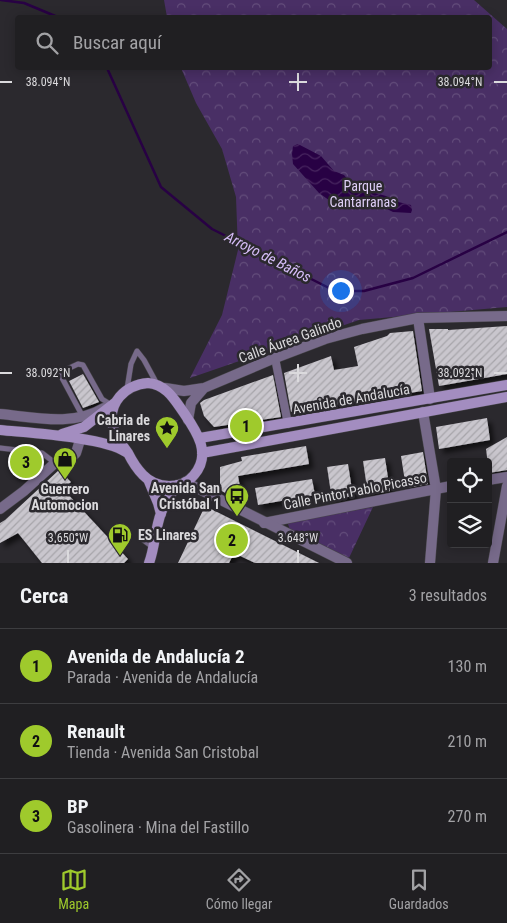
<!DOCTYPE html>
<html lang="es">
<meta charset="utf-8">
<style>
:root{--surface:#201f22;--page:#2d2c2f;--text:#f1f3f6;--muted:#a2a2a5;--line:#3d3d40;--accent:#9fca2c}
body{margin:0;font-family:"Roboto Condensed",sans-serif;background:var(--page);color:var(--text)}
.controls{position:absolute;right:15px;bottom:15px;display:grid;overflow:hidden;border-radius:5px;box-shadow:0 2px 12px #0003}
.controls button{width:45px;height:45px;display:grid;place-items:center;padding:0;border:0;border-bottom:1px solid var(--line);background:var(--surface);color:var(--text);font:25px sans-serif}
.you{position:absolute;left:340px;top:290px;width:18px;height:18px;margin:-12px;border:4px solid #fff;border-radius:50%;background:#1a73e8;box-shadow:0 0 0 8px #1a73e833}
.badge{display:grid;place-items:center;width:32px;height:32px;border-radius:50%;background:var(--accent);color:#111;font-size:16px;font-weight:700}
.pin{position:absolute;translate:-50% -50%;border:2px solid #fff;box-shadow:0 1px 5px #0006}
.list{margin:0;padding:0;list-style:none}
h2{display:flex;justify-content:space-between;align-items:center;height:65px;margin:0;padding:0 20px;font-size:21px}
h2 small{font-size:16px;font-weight:400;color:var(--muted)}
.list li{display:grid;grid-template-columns:32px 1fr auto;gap:15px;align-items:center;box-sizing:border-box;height:75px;padding:0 20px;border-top:1px solid var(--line)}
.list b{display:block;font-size:19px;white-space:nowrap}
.list p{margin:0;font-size:16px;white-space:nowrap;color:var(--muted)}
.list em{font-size:16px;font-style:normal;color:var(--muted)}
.icon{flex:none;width:28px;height:28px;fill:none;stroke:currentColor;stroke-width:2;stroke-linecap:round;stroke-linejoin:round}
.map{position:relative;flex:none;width:507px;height:563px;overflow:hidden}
.search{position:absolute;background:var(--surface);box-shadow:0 2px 12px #0003;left:15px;right:15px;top:15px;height:55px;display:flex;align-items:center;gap:12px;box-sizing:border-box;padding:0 18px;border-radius:5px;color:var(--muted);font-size:19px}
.sheet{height:290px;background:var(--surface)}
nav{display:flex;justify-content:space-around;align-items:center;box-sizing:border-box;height:70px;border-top:1px solid var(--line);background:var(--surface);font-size:14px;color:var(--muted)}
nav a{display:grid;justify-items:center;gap:2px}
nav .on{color:var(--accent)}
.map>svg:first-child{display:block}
.forest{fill:url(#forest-crowns)}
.water{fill:url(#water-waves)}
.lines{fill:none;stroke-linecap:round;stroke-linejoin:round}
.stream{stroke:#280144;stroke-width:2.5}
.building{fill:url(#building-hatch);filter:url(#shadow)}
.service-casing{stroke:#47454a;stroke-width:6}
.pedestrian-casing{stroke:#47454a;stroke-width:9}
.minor-casing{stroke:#47454a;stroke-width:11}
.tertiary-casing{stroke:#47454a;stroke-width:11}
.secondary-casing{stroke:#47454a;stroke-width:11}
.service{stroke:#776a8a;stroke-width:5}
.pedestrian{stroke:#776a8a;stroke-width:8}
.minor{stroke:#776a8a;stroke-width:10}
.tertiary{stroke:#776a8a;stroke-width:10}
.secondary{stroke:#a38dc0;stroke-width:10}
.ticks{fill:none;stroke:#dbdadd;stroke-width:2}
.labels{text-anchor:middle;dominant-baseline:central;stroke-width:5;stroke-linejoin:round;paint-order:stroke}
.park-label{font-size:14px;fill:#dfcff7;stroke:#2b292e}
.street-label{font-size:14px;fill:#dbdadd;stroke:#2b292e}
.poi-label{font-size:14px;font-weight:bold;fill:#dbdadd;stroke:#2b292e;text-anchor:end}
.water-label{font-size:15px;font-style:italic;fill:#d6bdf8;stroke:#2b292e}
.ticks-label{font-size:12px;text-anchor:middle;fill:#dbdadd;stroke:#2b292e;stroke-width:5;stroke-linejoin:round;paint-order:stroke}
</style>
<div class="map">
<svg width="507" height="563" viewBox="0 0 507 563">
<defs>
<pattern id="forest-crowns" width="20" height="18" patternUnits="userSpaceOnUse" patternTransform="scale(1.25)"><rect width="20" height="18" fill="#492f65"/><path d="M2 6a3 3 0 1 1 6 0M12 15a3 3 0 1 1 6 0" fill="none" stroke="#634d7b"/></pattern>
<pattern id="water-waves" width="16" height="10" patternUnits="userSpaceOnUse" patternTransform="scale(1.25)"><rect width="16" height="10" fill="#280144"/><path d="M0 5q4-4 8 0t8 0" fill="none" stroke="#47255f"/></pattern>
<pattern id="building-hatch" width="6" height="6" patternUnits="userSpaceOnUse" patternTransform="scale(1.25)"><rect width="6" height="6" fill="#c9c6cd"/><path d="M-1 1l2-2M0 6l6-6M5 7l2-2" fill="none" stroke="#a7a5aa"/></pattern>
<filter id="shadow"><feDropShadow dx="4.5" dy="4.5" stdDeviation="2.5" flood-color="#0009"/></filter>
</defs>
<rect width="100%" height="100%" fill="#2b292e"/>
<path class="forest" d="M164,0H474L507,29V307L359,320L190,378L222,315L238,250L236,197L222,149L196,103L181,68H490V18L167,17Z
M373,507L349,558L290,530L288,524L293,521Z"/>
<path class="water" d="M298,144L321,156L334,171L344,175L350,182L360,189L386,196L394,201L411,205L412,210L411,213L393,212L383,207L352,208L333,203L319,193L293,164L292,154L293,146Z"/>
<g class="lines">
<path class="stream" d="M1,0L24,3L60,18
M107,68L161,187L212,229L335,291H364L413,278L507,232"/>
</g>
<path class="building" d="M507,326V374L439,386L429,329H448V330Z
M413,331L422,391L291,412L284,373L331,356L334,370L358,366L354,347L387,336L390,333Z
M83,374L99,402L83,408L69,381Z
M273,375L281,417L214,427L204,416L200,403L204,400Z
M487,418L490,440L439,449L436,427Z
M507,437V470L489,473L486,449Z
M306,446L309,464L238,476L241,492L229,495L220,490V467L242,461L241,457Z
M423,452L428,484L406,488L401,456Z
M15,454L35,457L33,474L30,476L13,475Z
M385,458L390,491L368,495L363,461Z
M348,464L353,496L332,500L327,467Z
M59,470L71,482L63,489L128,559L124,563H42L18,533L0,543V523L5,520Z
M312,479L315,495L258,505L255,488Z
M205,506L319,563H255L234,553L229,563H178Z"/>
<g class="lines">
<g class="service-casing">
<path id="service" d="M127,389L131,364L137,351L144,360L157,384
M83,417L61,376L63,371L78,364L83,365L102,399L110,404
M0,448L42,453L55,463
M142,539L154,548"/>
</g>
<g class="pedestrian-casing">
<path id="pedestrian" d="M275,358L288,424"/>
</g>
<g class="minor-casing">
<path id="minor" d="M418,318L430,399
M423,412L436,489L430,563
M0,414C34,417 72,427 104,408
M488,480L507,477
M0,509L24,491L55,463L70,459L76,453L80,440
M264,523L451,486
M493,563L507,486"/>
</g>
<g class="tertiary-casing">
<path id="tertiary" d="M165,388L184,391L204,388L275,358L325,339L362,329L418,318L507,316
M188,420L191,403L204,388
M185,482L347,563"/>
</g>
<g class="secondary-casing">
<path id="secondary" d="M148,383C167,385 174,399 184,413C197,432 212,454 194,475C182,490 156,489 143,475C137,469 132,461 128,453C122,445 116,437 113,427C107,403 125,385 148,383Z
M0,430C29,433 104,437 126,452
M62,434L84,427L116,402
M200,438L507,385
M202,453L507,397
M148,479L158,503L161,514
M149,563C155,547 155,529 161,513C165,503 171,494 177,485"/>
</g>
<use href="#service" class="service"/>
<use href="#pedestrian" class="pedestrian"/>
<use href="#minor" class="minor"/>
<use href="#tertiary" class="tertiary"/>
<use href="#secondary" class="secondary"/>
</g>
<path class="ticks" d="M298,73V91M0,82H12M289,82H307M494,82H507M298,364V382M0,373H12M289,373H307M494,373H507M68,550V563M298,550V563"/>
<defs>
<g id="sight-pin" transform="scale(1.25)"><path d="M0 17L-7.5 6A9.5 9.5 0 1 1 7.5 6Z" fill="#9fca2c" stroke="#2b292e"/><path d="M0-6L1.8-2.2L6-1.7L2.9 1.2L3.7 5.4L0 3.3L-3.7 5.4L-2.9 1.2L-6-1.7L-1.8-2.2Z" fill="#111"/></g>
<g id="shop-pin" transform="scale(1.25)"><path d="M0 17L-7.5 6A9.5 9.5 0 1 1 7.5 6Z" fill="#9fca2c" stroke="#2b292e"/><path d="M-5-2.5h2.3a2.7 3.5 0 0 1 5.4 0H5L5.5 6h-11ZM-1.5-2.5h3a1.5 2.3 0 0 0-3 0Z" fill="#111"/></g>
<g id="bus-pin" transform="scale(1.25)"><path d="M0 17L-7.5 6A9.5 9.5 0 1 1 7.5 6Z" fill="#9fca2c" stroke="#2b292e"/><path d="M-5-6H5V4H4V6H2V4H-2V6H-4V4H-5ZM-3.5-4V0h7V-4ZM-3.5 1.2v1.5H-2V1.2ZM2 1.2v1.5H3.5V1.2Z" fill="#111"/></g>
<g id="fuel-pin" transform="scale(1.25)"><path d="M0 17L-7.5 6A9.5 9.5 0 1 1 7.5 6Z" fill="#9fca2c" stroke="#2b292e"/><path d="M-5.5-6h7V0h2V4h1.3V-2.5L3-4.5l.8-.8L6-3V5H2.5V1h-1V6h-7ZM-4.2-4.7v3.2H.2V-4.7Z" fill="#111"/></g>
</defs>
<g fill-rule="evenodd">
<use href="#sight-pin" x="167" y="428"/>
<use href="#shop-pin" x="65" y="459"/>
<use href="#bus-pin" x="237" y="496"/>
<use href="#fuel-pin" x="120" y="535"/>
</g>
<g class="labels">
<g class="park-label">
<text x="363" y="186">Parque<tspan x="363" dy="16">Cantarranas</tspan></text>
</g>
<g class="street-label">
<text transform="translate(290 340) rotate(-20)">Calle Áurea Galindo</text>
<text transform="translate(351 399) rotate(-10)">Avenida de Andalucía</text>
<text transform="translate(355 491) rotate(-11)">Calle Pintor Pablo Picasso</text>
</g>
<g class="poi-label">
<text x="150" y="420">Cabria de<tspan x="150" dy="16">Linares</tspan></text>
<text x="220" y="488">Avenida San<tspan x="220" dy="16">Cristóbal 1</tspan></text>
<text x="65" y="489" text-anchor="middle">Guerrero<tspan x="65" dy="16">Automocion</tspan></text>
<text x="138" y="535" text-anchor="start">ES Linares</text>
</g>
<g class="water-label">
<text transform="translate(268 257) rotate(27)">Arroyo de Baños</text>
</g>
</g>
<g class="ticks-label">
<text x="48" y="86">38.094°N</text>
<text x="460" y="86">38.094°N</text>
<text x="48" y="377">38.092°N</text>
<text x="460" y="377">38.092°N</text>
<text x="68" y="542">3.650°W</text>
<text x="298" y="542">3.648°W</text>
</g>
</svg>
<div class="controls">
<button><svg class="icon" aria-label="locate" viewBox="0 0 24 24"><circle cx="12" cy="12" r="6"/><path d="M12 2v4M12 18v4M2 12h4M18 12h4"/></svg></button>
<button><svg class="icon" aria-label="layers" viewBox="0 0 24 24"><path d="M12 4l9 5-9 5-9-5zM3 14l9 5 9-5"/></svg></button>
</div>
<div class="you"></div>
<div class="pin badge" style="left:246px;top:426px">1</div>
<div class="pin badge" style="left:232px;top:540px">2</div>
<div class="pin badge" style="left:26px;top:462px">3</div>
<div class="search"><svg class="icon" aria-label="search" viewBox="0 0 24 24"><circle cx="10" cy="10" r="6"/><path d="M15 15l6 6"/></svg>Buscar aquí</div>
</div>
<section class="sheet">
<h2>Cerca<small>3 resultados</small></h2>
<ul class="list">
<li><span class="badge">1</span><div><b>Avenida de Andalucía 2</b><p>Parada · Avenida de Andalucía</p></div><em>130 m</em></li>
<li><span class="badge">2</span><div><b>Renault</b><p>Tienda · Avenida San Cristobal</p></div><em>210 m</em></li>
<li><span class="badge">3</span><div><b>BP</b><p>Gasolinera · Mina del Fastillo</p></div><em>270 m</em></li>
</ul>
</section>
<nav>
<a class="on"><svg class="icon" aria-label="map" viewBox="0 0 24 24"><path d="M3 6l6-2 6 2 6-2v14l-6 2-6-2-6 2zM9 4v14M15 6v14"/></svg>Mapa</a>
<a><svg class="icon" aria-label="directions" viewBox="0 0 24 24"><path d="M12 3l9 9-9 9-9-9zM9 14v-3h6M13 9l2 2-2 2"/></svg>Cómo llegar</a>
<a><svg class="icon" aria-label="saved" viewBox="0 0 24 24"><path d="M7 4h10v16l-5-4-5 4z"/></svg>Guardados</a>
</nav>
